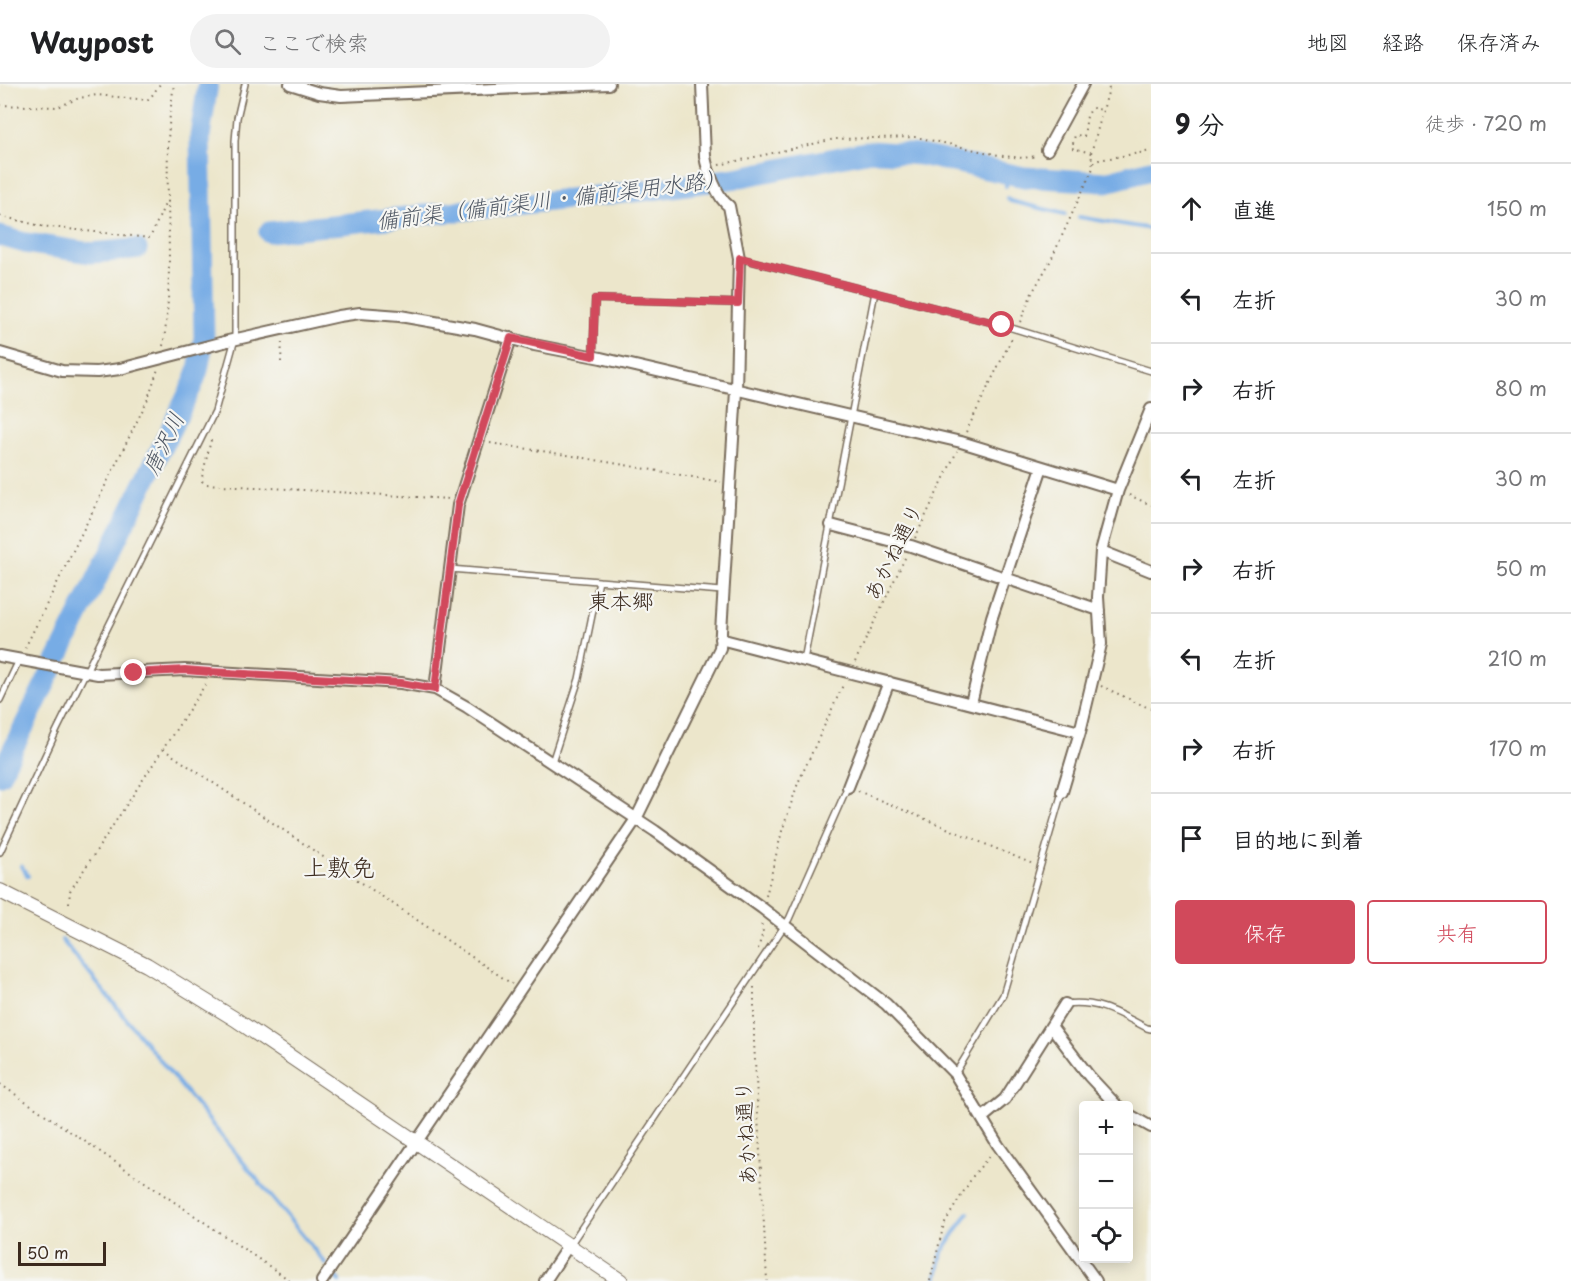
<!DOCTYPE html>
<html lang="ja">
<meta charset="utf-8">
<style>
:root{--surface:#fff;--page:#f2f2f2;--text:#202124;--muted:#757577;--line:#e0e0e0;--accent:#d1495b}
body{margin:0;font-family:"Playpen Sans","Klee One",sans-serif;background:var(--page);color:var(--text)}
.controls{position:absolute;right:18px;bottom:18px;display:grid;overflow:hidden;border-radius:6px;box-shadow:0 3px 15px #0003}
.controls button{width:54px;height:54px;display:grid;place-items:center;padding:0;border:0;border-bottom:2px solid var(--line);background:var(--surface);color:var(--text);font:30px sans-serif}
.scale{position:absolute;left:18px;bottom:15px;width:88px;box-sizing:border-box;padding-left:6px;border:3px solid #3b2a1e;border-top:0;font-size:16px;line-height:21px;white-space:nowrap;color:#3b2a1e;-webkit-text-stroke:4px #f6f6f2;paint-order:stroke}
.stop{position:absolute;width:18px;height:18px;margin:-14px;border:4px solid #d1495b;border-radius:50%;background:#fff}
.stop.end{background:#d1495b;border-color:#fff;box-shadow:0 2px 6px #0008}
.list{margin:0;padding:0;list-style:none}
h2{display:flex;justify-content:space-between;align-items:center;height:78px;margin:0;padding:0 24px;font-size:26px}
h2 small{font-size:20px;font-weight:400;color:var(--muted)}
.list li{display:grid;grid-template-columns:39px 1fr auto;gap:18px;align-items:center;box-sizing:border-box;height:90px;padding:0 24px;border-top:2px solid var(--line)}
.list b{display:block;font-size:22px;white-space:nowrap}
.list em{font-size:20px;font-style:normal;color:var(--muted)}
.actions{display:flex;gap:12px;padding:18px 24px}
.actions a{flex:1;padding:14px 0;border:2px solid var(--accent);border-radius:6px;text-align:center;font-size:21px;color:var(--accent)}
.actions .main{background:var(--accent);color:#fff}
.icon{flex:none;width:33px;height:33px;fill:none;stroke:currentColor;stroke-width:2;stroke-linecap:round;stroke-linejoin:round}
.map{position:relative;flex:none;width:1151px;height:1197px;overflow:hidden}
header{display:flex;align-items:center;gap:36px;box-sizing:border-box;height:84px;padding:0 30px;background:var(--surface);border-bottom:2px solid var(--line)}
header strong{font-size:28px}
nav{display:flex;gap:33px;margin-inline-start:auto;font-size:21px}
.search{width:420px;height:54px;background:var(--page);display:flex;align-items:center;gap:15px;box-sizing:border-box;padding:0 21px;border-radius:33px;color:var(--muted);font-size:22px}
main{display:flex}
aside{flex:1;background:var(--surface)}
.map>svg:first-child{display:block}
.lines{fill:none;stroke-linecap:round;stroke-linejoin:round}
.stream{stroke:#77ace5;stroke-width:4}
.river{stroke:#77ace5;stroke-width:21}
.service-casing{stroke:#796c5b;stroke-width:8}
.minor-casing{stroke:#796c5b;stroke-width:14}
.tertiary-casing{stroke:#796c5b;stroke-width:16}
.path{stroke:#796c5b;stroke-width:2;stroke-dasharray:1.5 4.5;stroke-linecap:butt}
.service{stroke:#fff;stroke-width:5}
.minor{stroke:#fff;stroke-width:10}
.tertiary{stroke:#fff;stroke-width:14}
.route{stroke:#d1495b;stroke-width:8}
.labels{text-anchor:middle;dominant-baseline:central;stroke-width:4.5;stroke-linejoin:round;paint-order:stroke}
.street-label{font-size:21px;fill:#3b2a1e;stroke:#f6f6f2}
.water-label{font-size:22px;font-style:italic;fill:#505864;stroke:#f6f6f2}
.neighbourhood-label{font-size:22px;fill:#3b2a1e;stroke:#f6f6f2}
.quarter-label{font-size:24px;fill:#3b2a1e;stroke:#f6f6f2}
</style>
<header>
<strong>Waypost</strong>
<div class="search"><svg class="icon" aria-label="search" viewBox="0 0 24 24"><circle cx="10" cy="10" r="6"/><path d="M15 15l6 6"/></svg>ここで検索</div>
<nav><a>地図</a><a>経路</a><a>保存済み</a></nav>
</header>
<main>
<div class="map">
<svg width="1151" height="1197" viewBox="0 0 1151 1197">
<rect width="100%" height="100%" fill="#f6f6f2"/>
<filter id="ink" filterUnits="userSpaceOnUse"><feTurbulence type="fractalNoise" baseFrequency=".0167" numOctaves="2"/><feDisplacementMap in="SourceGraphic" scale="12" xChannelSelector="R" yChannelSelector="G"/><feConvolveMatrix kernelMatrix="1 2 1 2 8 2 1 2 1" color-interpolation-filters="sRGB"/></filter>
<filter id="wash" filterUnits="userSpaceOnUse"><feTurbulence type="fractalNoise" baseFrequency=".008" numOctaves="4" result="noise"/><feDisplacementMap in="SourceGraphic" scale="24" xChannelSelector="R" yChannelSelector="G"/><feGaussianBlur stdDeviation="1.35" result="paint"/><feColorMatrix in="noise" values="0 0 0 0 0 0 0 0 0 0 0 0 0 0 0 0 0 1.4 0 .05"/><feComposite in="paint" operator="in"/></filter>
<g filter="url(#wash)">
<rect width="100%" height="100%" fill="#ece6cb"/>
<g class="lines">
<path class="stream" d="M1006,102L1007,91
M1007,114L1010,117L1065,130
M1079,133L1151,145
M21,782L28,792
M62,856L326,1180
M337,1193L340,1197
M936,1197L942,1168L968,1129"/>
<path class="river" d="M269,148L650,106L736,94L870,67L920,71L1024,93L1106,98L1151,86
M0,152L25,159L91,169L137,165
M0,691L193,300L198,286L204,254L200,52L208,0"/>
</g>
</g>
<g filter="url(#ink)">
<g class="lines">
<g class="service-casing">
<path id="service" d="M739,174L1002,241L1151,287
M593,272L595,215L738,219
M450,485L722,507
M804,576L875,208
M0,616L19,576
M552,678L579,595L599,497
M0,768L57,646L215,327L235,255V57L237,34L245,0
M1065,920C1098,916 1118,929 1147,944L1151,945
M955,990L1003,911L1062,708
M570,1161L789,835L847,704"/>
</g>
<g class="minor-casing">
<path id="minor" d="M290,0L319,9L341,12L609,0
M1047,66L1083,0
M0,269L62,287L97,288L120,285L228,257L339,232L360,229L400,232L475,245L534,261L601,274L961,358L1118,406
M831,441L911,462L1099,526
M1101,467L1151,487
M720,555L1080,648
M0,572L98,590L185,586L401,599L435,605L467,623L655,747L762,824L886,920L955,990L998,1061L1096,1197
M435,605L458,421L511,254
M971,619L992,533L1042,383
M848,703L889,598
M1062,708L1080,648L1101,560L1098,513L1101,467L1118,406L1151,325
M1051,942L1089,992L1117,1022
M1128,1030L1151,1043
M982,1034L1005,1015L1065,920
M322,1197L636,735L720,564L736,307L739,174L729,122C718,115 707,86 705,72L702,0
M545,1197L568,1162"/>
</g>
<g class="tertiary-casing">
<path id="tertiary" d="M0,807L147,881L235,935L621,1197"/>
</g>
<path class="path" d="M0,21L58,23L79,14L97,11L147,16L151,13L160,0
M1091,69L1072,64L1075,51L1084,52L1087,32L1092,24L1103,26
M1093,79L1099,76L1151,67
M719,81L835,55L916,53L1003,72L1023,74L1037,72
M0,132L41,142L150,154L165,120L168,118
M1020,238L1032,209L1051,176L1093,84L1091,69L1109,5L1107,0
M163,262C174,197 166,130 168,64C168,43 171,21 174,0
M281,278L282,257
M966,348L1012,254
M211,356L202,393V397L206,400L450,415
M490,359L573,372L721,398
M1129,411L1151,421
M915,454L957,367
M25,564L147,317L158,285
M855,578L906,472
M1101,602L1151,625
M163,665L512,900
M858,707L1033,780
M766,812L782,747L798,699L844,599
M69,819L70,807L207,598
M758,865L763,848L761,838
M754,903V958L767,1197
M0,1000L291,1197
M930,1197L944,1140L973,1092L990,1071"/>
<use href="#service" class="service"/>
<use href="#minor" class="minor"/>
<use href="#tertiary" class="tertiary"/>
</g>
</g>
<g class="lines" filter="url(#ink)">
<path class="route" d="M134,589L185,586L210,588L401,599L435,605L458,421L511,254L593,272L595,215L738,219L740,174L1002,241"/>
</g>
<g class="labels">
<g class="street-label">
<text transform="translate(892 467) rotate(-64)">あかね通り</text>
<text transform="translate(744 1049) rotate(-93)">あかね通り</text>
</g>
<g class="water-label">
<text transform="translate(551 114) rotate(-7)">備前渠（備前渠川・備前渠用水路）</text>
<text transform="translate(162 359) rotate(-64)">唐沢川</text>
</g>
<g class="neighbourhood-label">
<text x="621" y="515">東本郷</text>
</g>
<g class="quarter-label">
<text x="339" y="782">上敷免</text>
</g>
</g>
</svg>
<div class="controls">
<button>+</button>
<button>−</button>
<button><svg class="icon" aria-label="locate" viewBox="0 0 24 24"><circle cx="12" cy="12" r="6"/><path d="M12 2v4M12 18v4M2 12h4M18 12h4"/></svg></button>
</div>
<div class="scale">50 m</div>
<div class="stop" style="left:1002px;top:241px"></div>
<div class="stop end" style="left:134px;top:589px"></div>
</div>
<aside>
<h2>9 分<small>徒歩 · 720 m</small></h2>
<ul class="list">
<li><svg class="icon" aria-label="ahead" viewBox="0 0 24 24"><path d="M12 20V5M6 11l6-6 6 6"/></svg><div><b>直進</b></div><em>150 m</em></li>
<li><svg class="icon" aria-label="left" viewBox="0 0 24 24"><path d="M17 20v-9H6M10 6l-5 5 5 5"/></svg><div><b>左折</b></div><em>30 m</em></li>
<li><svg class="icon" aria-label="right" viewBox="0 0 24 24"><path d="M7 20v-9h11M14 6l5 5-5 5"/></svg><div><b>右折</b></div><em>80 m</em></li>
<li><svg class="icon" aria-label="left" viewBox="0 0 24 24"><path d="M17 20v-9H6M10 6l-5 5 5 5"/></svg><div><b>左折</b></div><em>30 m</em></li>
<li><svg class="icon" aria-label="right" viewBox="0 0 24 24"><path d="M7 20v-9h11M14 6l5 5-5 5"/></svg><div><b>右折</b></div><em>50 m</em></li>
<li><svg class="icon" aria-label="left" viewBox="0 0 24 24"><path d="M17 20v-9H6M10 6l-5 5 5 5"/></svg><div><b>左折</b></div><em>210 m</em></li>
<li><svg class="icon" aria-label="right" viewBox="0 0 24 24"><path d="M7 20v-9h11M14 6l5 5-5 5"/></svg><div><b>右折</b></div><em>170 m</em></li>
<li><svg class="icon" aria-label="arrive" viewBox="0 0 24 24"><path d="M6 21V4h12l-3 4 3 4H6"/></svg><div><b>目的地に到着</b></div></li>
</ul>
<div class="actions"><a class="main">保存</a><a>共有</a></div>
</aside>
</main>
